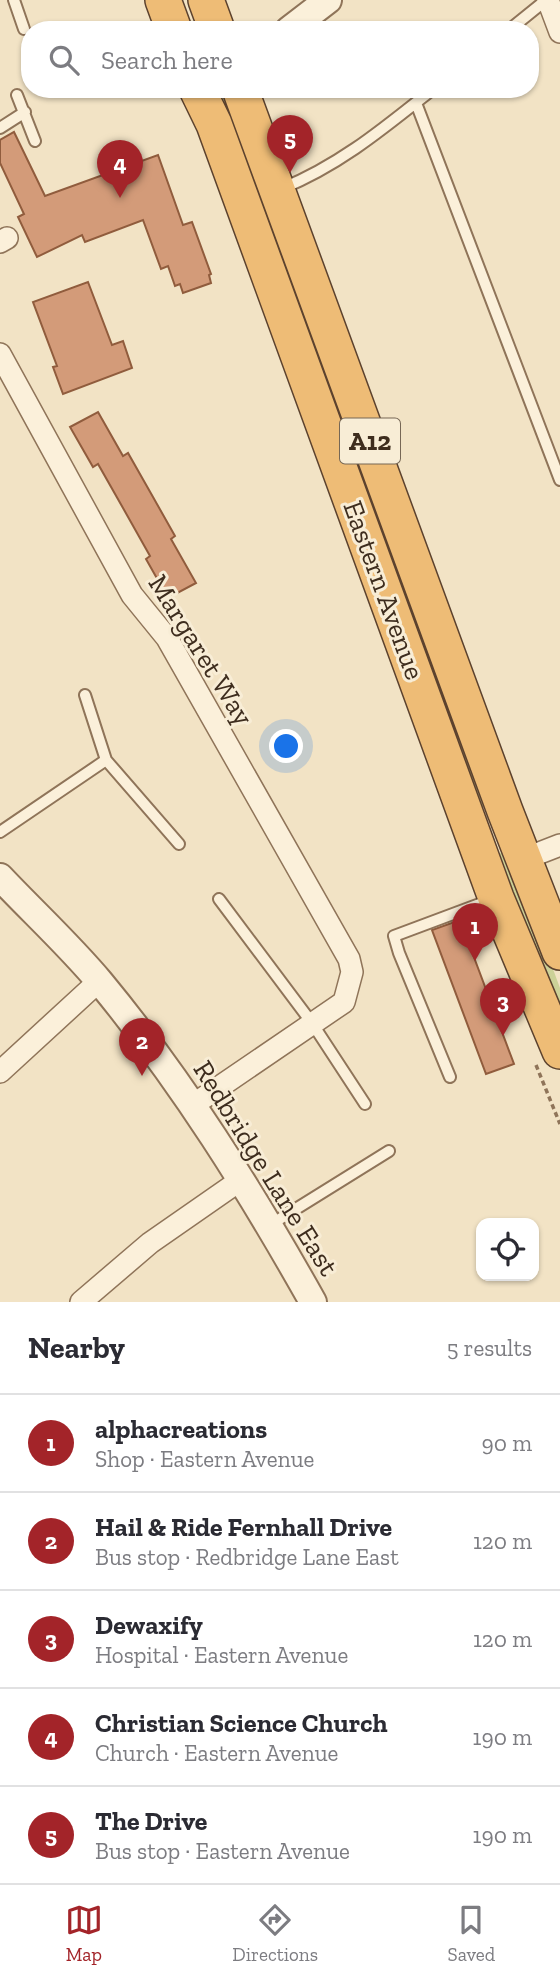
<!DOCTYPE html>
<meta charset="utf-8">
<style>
:root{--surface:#fff;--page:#f2f2f3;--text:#2b2b33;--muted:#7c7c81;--line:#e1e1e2;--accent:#a32429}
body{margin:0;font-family:"Zilla Slab",serif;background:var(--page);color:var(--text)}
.controls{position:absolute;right:21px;bottom:21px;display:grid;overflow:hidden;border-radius:14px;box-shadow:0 2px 5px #0004}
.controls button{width:63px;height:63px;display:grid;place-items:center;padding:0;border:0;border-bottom:2px solid var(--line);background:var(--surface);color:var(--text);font:35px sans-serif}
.you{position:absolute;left:287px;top:747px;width:24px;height:24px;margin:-18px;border:5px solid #fff;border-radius:50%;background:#1a73e8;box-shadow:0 0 0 10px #1a73e833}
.badge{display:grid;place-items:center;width:46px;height:46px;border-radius:50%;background:var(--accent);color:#fff;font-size:23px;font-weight:700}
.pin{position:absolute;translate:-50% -58px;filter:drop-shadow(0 2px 4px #0008)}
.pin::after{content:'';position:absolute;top:37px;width:24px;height:21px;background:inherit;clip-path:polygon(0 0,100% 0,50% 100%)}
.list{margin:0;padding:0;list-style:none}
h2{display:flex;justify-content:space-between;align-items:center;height:91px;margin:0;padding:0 28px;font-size:30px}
h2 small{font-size:23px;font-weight:400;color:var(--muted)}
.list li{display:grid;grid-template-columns:46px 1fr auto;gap:21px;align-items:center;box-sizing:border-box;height:98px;padding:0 28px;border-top:2px solid var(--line)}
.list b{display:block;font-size:26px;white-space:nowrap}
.list p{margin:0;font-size:23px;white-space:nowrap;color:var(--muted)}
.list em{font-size:23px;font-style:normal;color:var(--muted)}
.icon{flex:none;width:38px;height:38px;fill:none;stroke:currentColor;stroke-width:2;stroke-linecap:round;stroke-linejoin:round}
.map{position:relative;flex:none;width:560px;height:1302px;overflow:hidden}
.search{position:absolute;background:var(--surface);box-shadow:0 2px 5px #0004;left:21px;right:21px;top:21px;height:77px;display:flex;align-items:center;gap:18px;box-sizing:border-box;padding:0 24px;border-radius:28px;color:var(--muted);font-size:26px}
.sheet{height:581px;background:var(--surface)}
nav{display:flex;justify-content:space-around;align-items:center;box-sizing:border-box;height:98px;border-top:2px solid var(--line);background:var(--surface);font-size:19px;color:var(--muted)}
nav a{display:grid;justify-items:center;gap:4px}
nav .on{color:var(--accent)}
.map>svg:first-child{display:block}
.green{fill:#ccd198}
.building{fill:#d39b79;stroke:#905c3d;stroke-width:2}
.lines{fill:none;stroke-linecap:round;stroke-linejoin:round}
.service-casing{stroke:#8f7459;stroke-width:14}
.minor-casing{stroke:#8f7459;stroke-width:24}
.tertiary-casing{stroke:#8f7459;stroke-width:30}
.trunk-casing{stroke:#5c422e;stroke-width:38}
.path{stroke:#8f7459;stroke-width:3.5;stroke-dasharray:5 3.5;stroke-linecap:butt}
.service{stroke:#fbf0da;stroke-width:10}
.minor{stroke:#fbf0da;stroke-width:21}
.tertiary{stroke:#fbf0da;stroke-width:26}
.trunk{stroke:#eebc76;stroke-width:35}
.labels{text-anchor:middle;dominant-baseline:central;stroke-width:6;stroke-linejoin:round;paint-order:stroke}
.shield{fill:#f8edd6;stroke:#766755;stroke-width:2}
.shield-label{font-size:26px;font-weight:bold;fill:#3e2d1e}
.street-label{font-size:28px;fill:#3e2d1e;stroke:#f8edd6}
</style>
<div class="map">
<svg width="560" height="1302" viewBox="0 0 560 1302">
<rect width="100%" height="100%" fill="#f2e3c5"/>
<path class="green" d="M224,89L490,804L473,810L219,98L220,90Z
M509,850L560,988V1031L492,856Z"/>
<path class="building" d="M14,132L45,196L158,155L183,225L192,222L211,274L209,275L211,283L183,293L180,284L175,286L168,266L161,269L143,220L85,242L82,235L37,257L18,217L24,214L0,163V140Z
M88,282L112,345L123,341L132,368L63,394L53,367L57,366L33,302Z
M98,412L123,456L128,453L153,497L175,536L171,539L196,583L168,598L146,559L150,556L123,508L98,464L93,467L70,427Z
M460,920L514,1064L486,1074L432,930Z"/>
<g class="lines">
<g class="service-casing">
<path id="service" d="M14,0L24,29
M509,30L546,0
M17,95L35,141
M416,103L560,480
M0,128L25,112
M281,189C340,165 384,128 433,89
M85,695L106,760L179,844
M0,832L106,760
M219,899L312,1023L365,1104
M450,1077L399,953L394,936L493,899
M270,1225L389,1151"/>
</g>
<g class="minor-casing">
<path id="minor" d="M548,0L560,32
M0,242L7,238
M0,354L132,595L167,638L349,959L352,972L344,1002L193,1105
M524,859L560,845
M0,1072L99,981
M81,1302L150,1243L242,1179"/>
</g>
<g class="tertiary-casing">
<path id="tertiary" d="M289,30L328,0
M0,877C33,912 69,945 100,982C182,1081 250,1190 313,1302"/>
</g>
<g class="trunk-casing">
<path id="trunk" d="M163,0L174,30
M206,0L217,30
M197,89L214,124L496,898L560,1051
M240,89L505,811L560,952"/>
</g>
<path class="path" d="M536,1065L560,1124"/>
<use href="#service" class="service"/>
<use href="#minor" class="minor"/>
<use href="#tertiary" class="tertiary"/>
<use href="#trunk" class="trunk"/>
</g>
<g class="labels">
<rect class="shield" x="340" y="418.5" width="60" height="45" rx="5"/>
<g class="shield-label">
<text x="370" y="441">A12</text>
</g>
<g class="street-label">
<text transform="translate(384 590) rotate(70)">Eastern Avenue</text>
<text transform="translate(201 650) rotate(58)">Margaret Way</text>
<text transform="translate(266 1168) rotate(58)">Redbridge Lane East</text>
</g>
</g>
</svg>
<div class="controls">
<button><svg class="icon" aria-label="locate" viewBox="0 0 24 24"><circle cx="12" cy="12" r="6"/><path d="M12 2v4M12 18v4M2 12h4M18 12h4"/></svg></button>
</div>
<div class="you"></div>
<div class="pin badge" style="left:475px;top:961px">1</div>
<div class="pin badge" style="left:142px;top:1076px">2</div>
<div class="pin badge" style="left:503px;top:1036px">3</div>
<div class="pin badge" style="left:120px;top:198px">4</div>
<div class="pin badge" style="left:290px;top:173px">5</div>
<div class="search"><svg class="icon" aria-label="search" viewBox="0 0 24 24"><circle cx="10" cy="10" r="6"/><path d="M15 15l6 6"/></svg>Search here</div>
</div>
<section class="sheet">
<h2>Nearby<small>5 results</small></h2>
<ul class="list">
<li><span class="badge">1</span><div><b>alphacreations</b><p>Shop · Eastern Avenue</p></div><em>90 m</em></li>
<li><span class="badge">2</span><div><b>Hail &amp; Ride Fernhall Drive</b><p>Bus stop · Redbridge Lane East</p></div><em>120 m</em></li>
<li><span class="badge">3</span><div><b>Dewaxify</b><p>Hospital · Eastern Avenue</p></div><em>120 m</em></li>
<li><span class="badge">4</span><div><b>Christian Science Church</b><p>Church · Eastern Avenue</p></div><em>190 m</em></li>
<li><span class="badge">5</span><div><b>The Drive</b><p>Bus stop · Eastern Avenue</p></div><em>190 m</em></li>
</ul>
</section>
<nav>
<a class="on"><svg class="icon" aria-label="map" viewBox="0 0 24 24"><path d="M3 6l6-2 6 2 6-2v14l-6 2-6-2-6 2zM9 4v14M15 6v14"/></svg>Map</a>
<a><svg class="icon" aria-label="directions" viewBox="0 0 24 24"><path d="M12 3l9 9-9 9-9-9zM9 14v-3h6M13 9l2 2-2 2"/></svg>Directions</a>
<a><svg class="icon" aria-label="saved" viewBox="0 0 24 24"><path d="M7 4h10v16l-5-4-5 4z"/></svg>Saved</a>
</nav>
